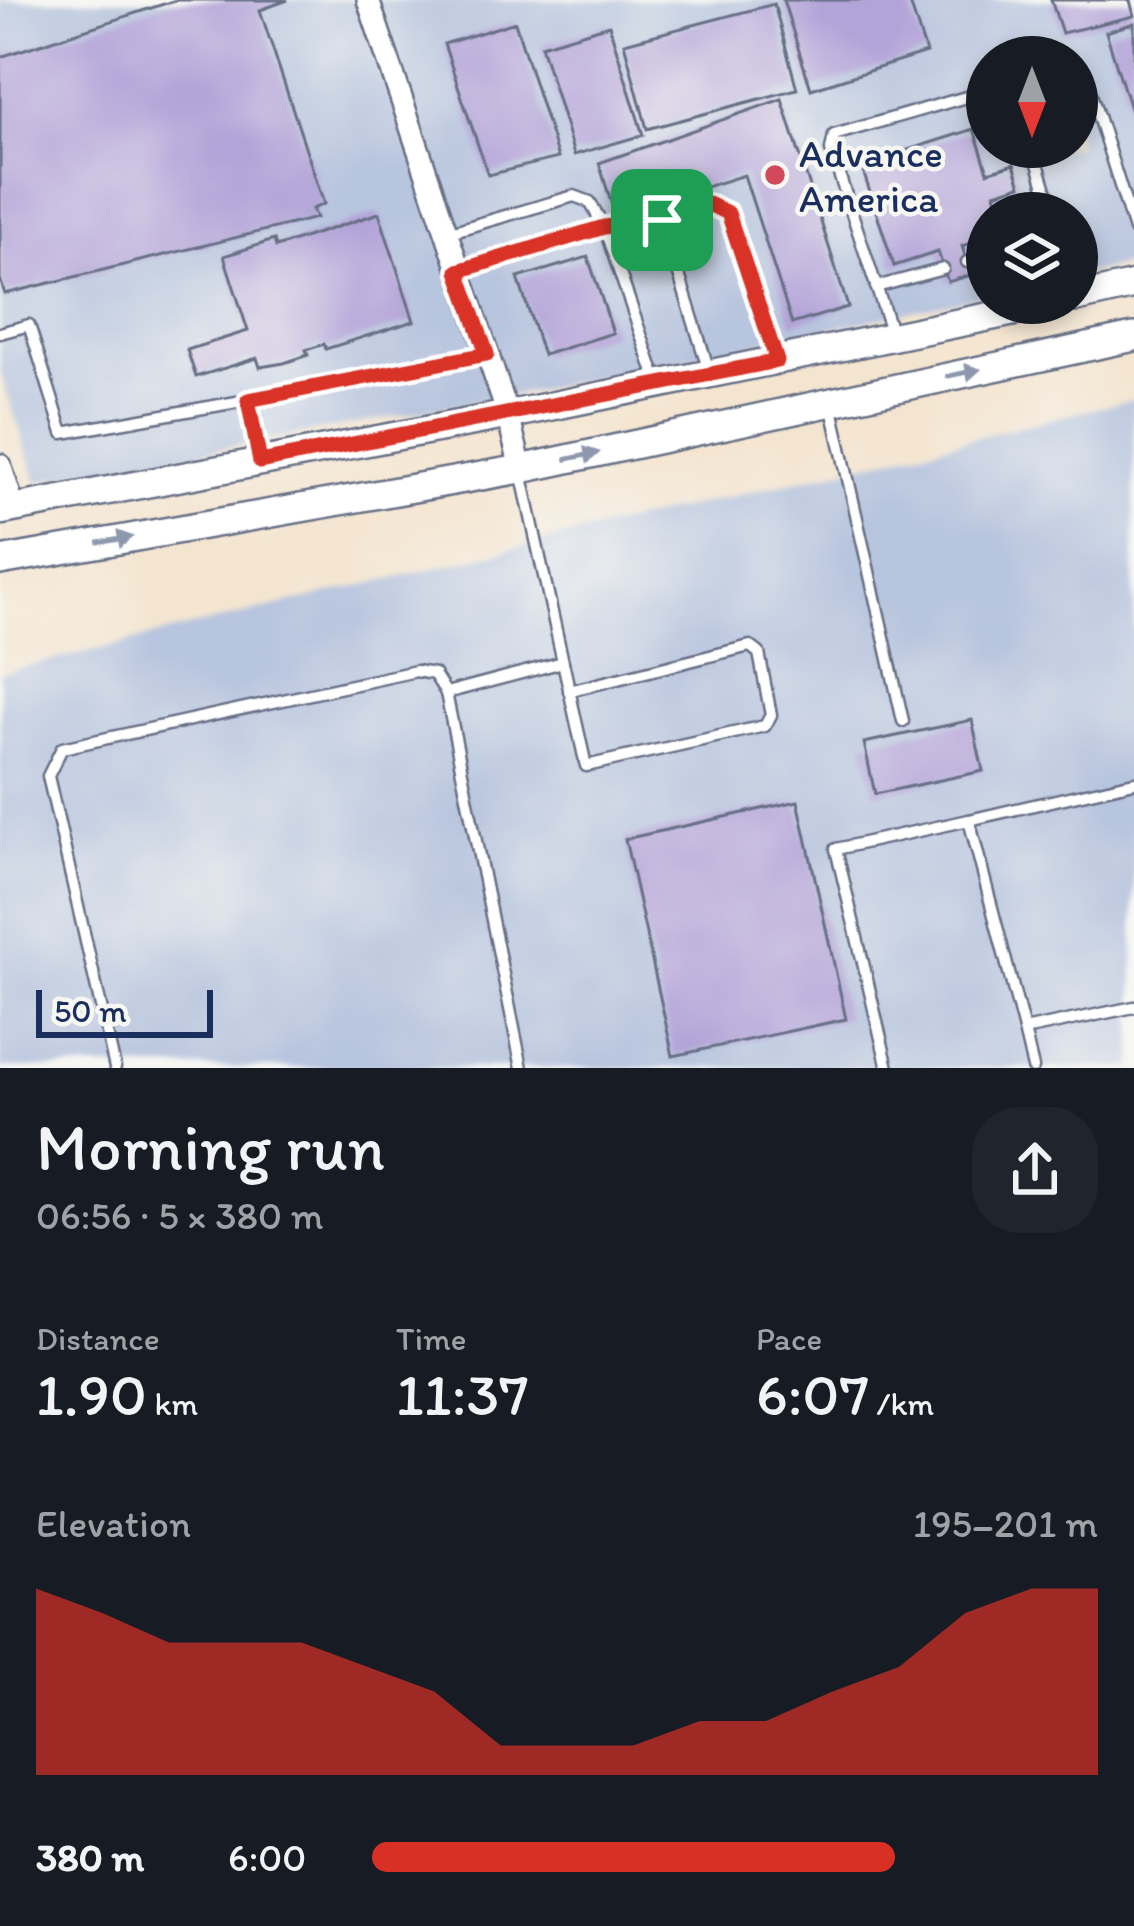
<!DOCTYPE html>
<html lang="en">
<head>
<meta charset="utf-8">
<style>
	:root { --surface:#171b24; --page:#20242c; --text:#f1f3f6; --muted:#9ea1a6; --accent:#d93025 }
	body { margin:0; font-family:Itim,sans-serif; background:var(--page); color:var(--text); height:100vh; display:flex; flex-direction:column; font-size:45px; white-space:nowrap }
	* { box-sizing:border-box; margin:0 }
	p { font-size:39px; color:var(--muted) }
	.icon { flex:none; width:66px; height:66px; fill:none; stroke:currentColor; stroke-width:2; stroke-linecap:round; stroke-linejoin:round }
	.map { position:relative; height:1068px; overflow:hidden }
	.drawer { display:flex; flex-direction:column; background:var(--surface); flex:1 }
	.drawer>* { flex:none }
	.needle { width:78px; rotate:180deg }
	.tools { position:absolute; left:966px; top:36px; display:grid; gap:24px }
	.tools a { display:grid; place-items:center; width:132px; height:132px; border-radius:50%; background:var(--surface); box-shadow:0 6px 18px #0003; font-size:60px }
	.scale { position:absolute; left:36px; bottom:30px; width:177px; box-sizing:border-box; padding-left:12px; border:6px solid #1b2f5e; border-top:0; font-size:33px; line-height:42px; white-space:nowrap; color:#1b2f5e; -webkit-text-stroke:9px #f6f6f2; paint-order:stroke }
	.pin { position:absolute; display:grid; place-items:center; width:102px; height:102px; color:#fff; margin:-51px; border-radius:24px; box-shadow:0 6px 18px #0006 }
	.round { display:grid; place-items:center; flex:none; width:126px; height:126px; border-radius:48px; background:var(--page) }
	.head { display:flex; align-items:center; justify-content:space-between; height:204px; padding:0 36px }
	h1 { font-size:66px; font-weight:600; line-height:90px }
	.stats { display:grid; grid-template-columns:repeat(3,1fr); gap:18px; height:204px; padding:12px 36px }
	.stats div { display:grid; align-content:center }
	.stats b { font-size:60px; font-weight:600 }
	.stats small { font-size:33px; font-weight:400 }
	.stats p { font-size:33px }
	.chart { height:336px; padding:24px 36px }
	.chart p { display:flex; justify-content:space-between }
	.chart svg { width:100%; height:216px; margin-top:12px; fill:var(--accent); opacity:.7 }
	ul { padding:0 36px; list-style:none; font-size:39px }
	li { display:grid; grid-template-columns:192px 144px 1fr; align-items:center; height:90px }
	li i { height:30px; border-radius:15px; background:var(--accent) }
	.map>svg:first-child { display:block }
</style>
</head>
<body>
<div class="map">
<svg width="1134" height="1068" viewBox="0 0 1134 1068">
	<rect width="100%" height="100%" fill="#f6f6f2"/>
	<filter id="ink" filterUnits="userSpaceOnUse"><feTurbulence type="fractalNoise" baseFrequency=".00833" numOctaves="2"/><feDisplacementMap in="SourceGraphic" scale="24" xChannelSelector="R" yChannelSelector="G"/><feConvolveMatrix kernelMatrix="1 2 1 2 8 2 1 2 1" color-interpolation-filters="sRGB"/></filter>
	<filter id="wash" filterUnits="userSpaceOnUse"><feTurbulence type="fractalNoise" baseFrequency=".004" numOctaves="4" result="noise"/><feDisplacementMap in="SourceGraphic" scale="48" xChannelSelector="R" yChannelSelector="G"/><feGaussianBlur stdDeviation="2.7" result="paint"/><feColorMatrix in="noise" values="0 0 0 0 0 0 0 0 0 0 0 0 0 0 0 0 0 1.4 0 .05"/><feComposite in="paint" operator="in"/></filter>
	<g filter="url(#wash)">
		<rect width="100%" height="100%" fill="#f4e5d0"/>
		<g fill="#b8c5de" fill-rule="evenodd">
			<path d="M0,0H1134V263L1077,276V213H987V295L515,395L37,482L0,372ZM987,57H1077V147H987Z"/>
			<path d="M1134,399V1068H0V673Z"/>
		</g>
		<g id="blocks">
			<g fill="#b2a3d8">
				<path d="M176,0H288L260,10L324,204L312,209L316,218L5,294L0,279V57Z"/>
				<path d="M783,0H909L926,53L811,89Z"/>
				<path d="M1051,0H1130L1134,16L1062,33Z"/>
				<path d="M774,4L797,89L647,129L624,43Z"/>
				<path d="M515,22L558,158L488,175L444,44Z"/>
				<path d="M1134,23V118H1133L1106,32Z"/>
				<path d="M609,25L643,135L574,155L541,45Z"/>
				<path d="M782,99L848,307L792,324L744,175L615,215L599,163Z"/>
				<path d="M974,129L988,172L1014,164L1021,185L995,193L1002,213H987V238L962,246L971,275L948,282L938,252L894,266L861,165Z"/>
				<path d="M379,213L414,321L326,349L324,344L306,350L308,355L284,363L260,367L257,358L196,377L187,350L248,331L224,256L274,240L276,247Z"/>
				<path d="M588,257L613,333L543,355L518,278Z"/>
				<path d="M972,720L983,771L875,794L864,743Z"/>
				<path d="M798,801L846,1019L673,1056L625,839Z"/>
			</g>
		</g>
	</g>
	<g filter="url(#ink)">
		<use href="#blocks" fill-opacity="0" stroke="#676f86" stroke-width="3"/>
		<g fill="none" stroke-linecap="round" stroke-linejoin="round">
			<g stroke="#676f86" stroke-width="15">
				<g id="service">
					<path d="M1077,68L1085,75L1134,230"/>
					<path d="M1033,147L1053,213"/>
					<path d="M447,233L574,196L590,202L604,227L458,271"/>
					<path d="M967,262L987,257"/>
					<path d="M876,287L943,269"/>
					<path d="M0,333L29,325L63,433L248,400L260,461"/>
					<path d="M892,334L831,150L834,135L987,91"/>
					<path d="M709,371L662,220L708,204L728,213L776,358"/>
					<path d="M658,384L604,227L662,220"/>
					<path d="M248,400L486,354"/>
					<path d="M831,404L903,721"/>
					<path d="M521,472L586,766L765,726L771,715L759,653L750,646L569,691"/>
					<path d="M446,693L563,662"/>
					<path d="M1024,1030L969,820L1134,782"/>
					<path d="M115,1068L48,776L62,748L416,671L434,674L446,693L522,1068"/>
					<path d="M888,1068L836,849L969,820"/>
					<path d="M1033,1068L1024,1030L1134,1007"/>
				</g>
			</g>
			<g stroke="#676f86" stroke-width="26">
				<g id="minor">
					<path d="M368,0L508,415L521,469"/>
					<path d="M0,465L14,508"/>
				</g>
			</g>
			<g stroke="#676f86" stroke-width="32">
				<g id="tertiary">
					<path d="M1077,298L1134,285"/>
					<path d="M0,511L508,415L1056,303"/>
					<path d="M0,561L521,469L1134,337"/>
				</g>
			</g>
			<use href="#service" stroke="#fff" stroke-width="10"/>
			<use href="#minor" stroke="#fff" stroke-width="21"/>
			<use href="#tertiary" stroke="#fff" stroke-width="27"/>
		</g>
		<defs><path id="oneway-solid" d="M-6-.8H1V-3.2L6.5 0L1 3.2V.8H-6Z" transform="scale(3)"/></defs>
		<g fill="#8d97ae">
			<use href="#oneway-solid" transform="translate(963 373) rotate(-12)"/>
			<use href="#oneway-solid" transform="translate(582 456) rotate(-12)"/>
			<use href="#oneway-solid" transform="translate(115 540) rotate(-10)"/>
		</g>
	</g>
	<g fill="none" stroke-linecap="round" stroke-linejoin="round" filter="url(#ink)">
		<g stroke="#fff" stroke-width="24">
			<path id="route" d="M708,204L728,213L777,361L260,462L248,400L487,354L458,271L604,227L662,220Z"/>
		</g>
		<use href="#route" stroke="#d93025" stroke-width="15"/>
	</g>
	<circle fill="#d1495b" stroke="#f6f6f2" stroke-width="4.5" cx="775" cy="175" r="12"/>
	<g text-anchor="middle" dominant-baseline="central" stroke-width="9" stroke-linejoin="round" paint-order="stroke">
		<g font-size="39" fill="#1b2f5e" stroke="#f6f6f2" text-anchor="start">
			<text x="799" y="153">Advance<tspan x="799" dy="45">America</tspan></text>
		</g>
	</g>
</svg>
<div class="tools">
<a><svg class="needle" viewBox="-14 -14 28 28"><path d="M0-13l5 13h-10z" fill="#e53935"/><path d="M0 13l5-13h-10z" fill="#9ea1a6"/></svg></a>
<a><svg class="icon" aria-label="layers" viewBox="0 0 24 24"><path d="M12 4l9 5-9 5-9-5zM3 14l9 5 9-5"/></svg></a>
</div>
<div class="scale">50 m</div>
<div class="pin" style="left:662px;top:220px;background:#1e9e55"><svg class="icon" aria-label="arrive" viewBox="0 0 24 24"><path d="M6 21V4h12l-3 4 3 4H6"/></svg></div>
</div>
<section class="drawer">
<div class="head"><div><h1>Morning run</h1><p>06:56 · 5 × 380 m</p></div><a class="round"><svg class="icon" aria-label="share" viewBox="0 0 24 24"><path d="M12 15V3M7 8l5-5 5 5M5 13v7h14v-7"/></svg></a></div>
<div class="stats">
<div><p>Distance</p><b>1.90<small> km</small></b></div>
<div><p>Time</p><b>11:37</b></div>
<div><p>Pace</p><b>6:07<small> /km</small></b></div>
</div>
<div class="chart"><p><span>Elevation</span>195–201 m</p>
<svg viewBox="0 0 160 44" preserveAspectRatio="none"><path d="M0 44V6L10 11L20 17L30 17L40 17L50 22L60 27L70 38L80 38L90 38L100 33L110 33L120 27L130 22L140 11L150 6L160 6V44z"/></svg>
</div>
<ul>
<li><b>380 m</b>6:00<i style="width:72%"></i></li>
</ul>
</section>
</body>
</html>
